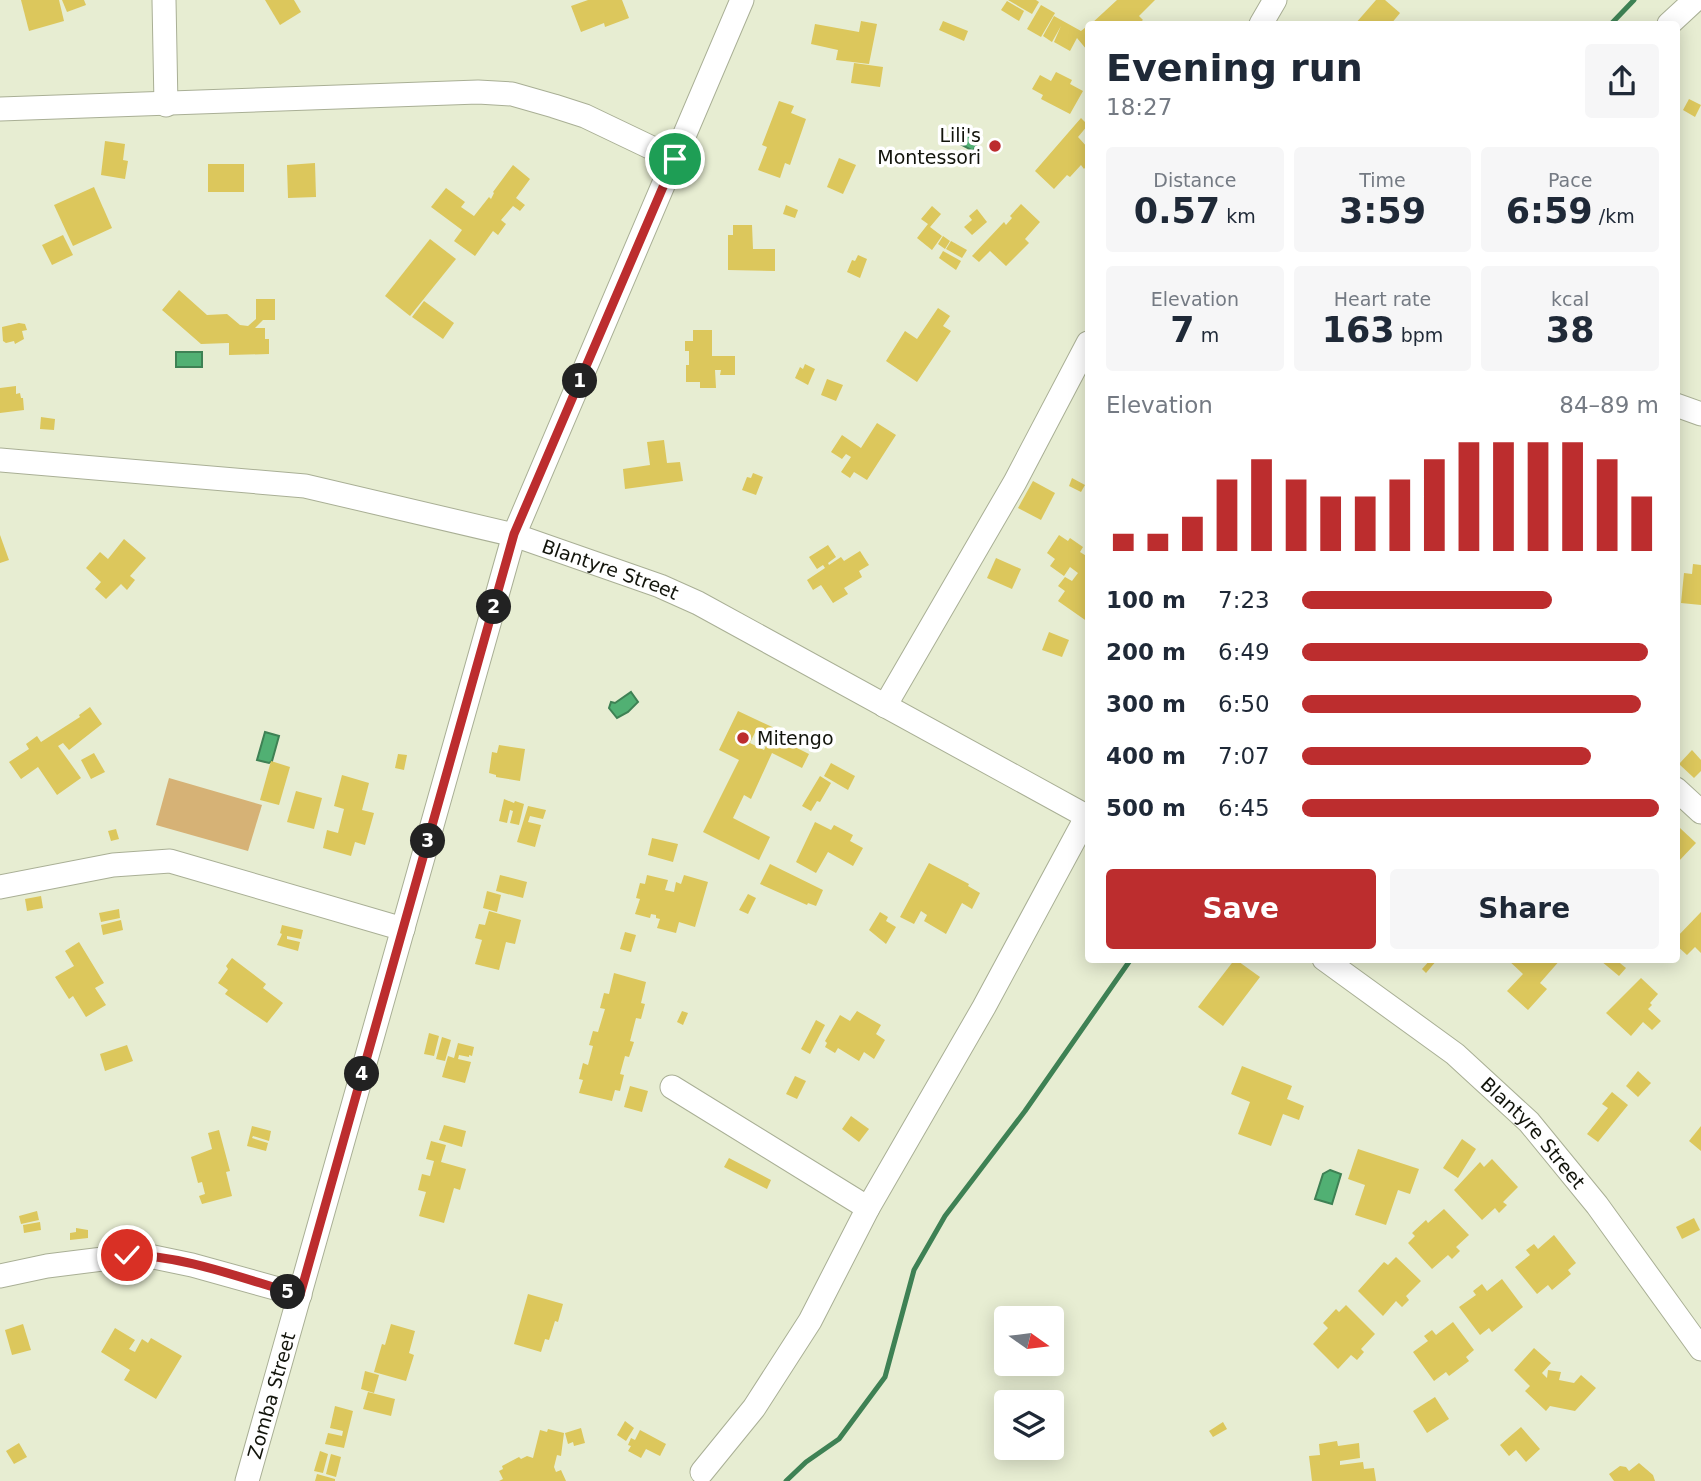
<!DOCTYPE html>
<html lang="en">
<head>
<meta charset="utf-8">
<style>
	:root { --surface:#fff; --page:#f6f6f7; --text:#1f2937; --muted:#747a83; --accent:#bc2d2e }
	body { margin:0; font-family:"DejaVu Sans",sans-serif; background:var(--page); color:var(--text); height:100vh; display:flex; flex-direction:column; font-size:26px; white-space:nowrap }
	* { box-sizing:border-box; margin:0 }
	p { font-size:23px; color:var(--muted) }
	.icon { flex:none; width:38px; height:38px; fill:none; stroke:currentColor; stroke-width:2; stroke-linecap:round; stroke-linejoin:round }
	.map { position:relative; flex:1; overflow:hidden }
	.sheet { position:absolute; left:1085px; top:21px; width:595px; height:942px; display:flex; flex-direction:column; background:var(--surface); border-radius:7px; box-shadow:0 4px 18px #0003 }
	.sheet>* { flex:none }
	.needle { width:46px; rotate:104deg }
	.controls { position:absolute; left:994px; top:1306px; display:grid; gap:14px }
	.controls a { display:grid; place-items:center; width:70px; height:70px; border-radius:7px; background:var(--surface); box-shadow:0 4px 18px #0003; font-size:35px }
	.pin { position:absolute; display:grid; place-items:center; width:60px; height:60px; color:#fff; margin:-30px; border:4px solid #fff; border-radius:50%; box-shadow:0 2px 7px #0007 }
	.km { position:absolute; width:35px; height:35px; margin:-18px; border-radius:50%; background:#222; color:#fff; font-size:19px; line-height:35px; text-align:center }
	.round { display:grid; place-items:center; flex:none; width:74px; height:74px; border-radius:7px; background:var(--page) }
	.summary { display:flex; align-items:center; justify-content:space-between; height:119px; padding:0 21px }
	h1 { font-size:38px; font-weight:600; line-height:52px }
	.figures { display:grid; grid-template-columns:repeat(3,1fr); gap:10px; height:119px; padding:7px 21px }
	.figures div { display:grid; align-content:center; border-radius:7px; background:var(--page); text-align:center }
	.figures b { font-size:35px; font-weight:600 }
	.figures small { font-size:19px; font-weight:400 }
	.figures p { font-size:19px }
	.chart { height:196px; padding:14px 21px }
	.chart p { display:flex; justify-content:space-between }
	.chart svg { width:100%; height:126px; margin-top:7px; stroke:var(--accent); stroke-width:6 }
	.action { display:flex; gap:14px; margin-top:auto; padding:14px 21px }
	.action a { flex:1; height:80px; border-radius:7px; background:var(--accent); color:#fff; font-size:28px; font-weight:600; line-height:80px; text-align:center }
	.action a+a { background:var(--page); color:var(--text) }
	ul { padding:0 21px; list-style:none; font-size:23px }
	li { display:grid; grid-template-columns:112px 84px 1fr; align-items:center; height:52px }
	li i { height:18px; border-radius:9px; background:var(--accent) }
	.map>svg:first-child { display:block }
</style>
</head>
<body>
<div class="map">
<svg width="1701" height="1481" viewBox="0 0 1701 1481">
	<rect width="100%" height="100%" fill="#e7edd2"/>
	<path fill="#d6b276" d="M169,778L262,805L248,851L156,825Z"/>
	<g fill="#51b073" stroke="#3e8154" stroke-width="2">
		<path d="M959,128L980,139L973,151L953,140Z"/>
		<rect x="176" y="352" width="26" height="15"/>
		<path d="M631,692L638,702L628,712L617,718L609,708L611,702L615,703Z"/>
		<path d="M265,732L279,736L272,761L269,763L257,760Z"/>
		<path d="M1330,1170L1341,1174L1332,1204L1315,1199L1323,1174Z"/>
	</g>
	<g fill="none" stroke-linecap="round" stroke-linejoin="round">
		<g stroke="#3e8154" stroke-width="5">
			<path d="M1611,24L1634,0"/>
			<path d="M786,1481L806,1462L839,1439L885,1377L914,1270L945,1216L1025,1111L1131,959"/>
		</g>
	</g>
	<g fill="#dcc75c" fill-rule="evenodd">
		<path d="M21,0H59L64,21L29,31Z"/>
		<path d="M62,0H84L86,5L67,12Z"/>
		<path d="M265,0H294L301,12L280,25Z"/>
		<path d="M588,0H622L629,18L605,27L604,23L581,32L571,6Z"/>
		<path d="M1008,0H1036L1039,2L1032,14Z"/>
		<path d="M1117,0H1155L1139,16L1143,20L1138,24H1091Z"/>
		<path d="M1376,0H1385L1400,13L1391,24H1355Z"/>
		<path d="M1007,1L1024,11L1019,21L1001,10Z"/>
		<path d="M1041,5L1055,13L1041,37L1027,29Z"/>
		<path d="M1054,16L1081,31L1086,27L1088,29V48L1087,50L1077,38L1070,51L1054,42L1061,26L1052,42L1043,36Z"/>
		<path d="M861,21L877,24L869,64L836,60L838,50L811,44L815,24L859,32Z"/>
		<path d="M943,21L968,31L964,41L939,30Z"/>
		<path d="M854,63L883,67L880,87L851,83Z"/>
		<path d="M1056,72L1072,80L1070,84L1083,91L1070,114L1041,99L1043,95L1032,89L1040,75L1051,81Z"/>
		<path d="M1689,99L1701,105L1695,117L1683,110Z"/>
		<path d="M779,101L794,106L791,113L806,119L790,165L785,163L780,178L758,170L767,147L762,145Z"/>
		<path d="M1081,118L1088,125L1078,137L1088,148V164L1084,169L1081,165L1070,177L1067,175L1054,189L1035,171Z"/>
		<path d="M105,141L125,144L123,160L128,161L125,179L101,175Z"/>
		<path d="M839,158L856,165L843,194L827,187Z"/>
		<path d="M315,163L316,197L288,198L287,165Z"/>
		<rect x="208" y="164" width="36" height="28"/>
		<path d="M513,165L530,179L516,198L525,205L520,211L513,206L501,220L506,224L498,235L493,231L475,256L454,241L462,230L431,207L446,188L465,202L461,207L474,216L489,197L491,199L494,193L493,192Z"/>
		<path d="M94,187L112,228L73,246L54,205Z"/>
		<path d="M1021,204L1040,222L1025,239L1029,243L1006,266L990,251L979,262L972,256L1004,222L1006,225L1012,218L1010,216Z"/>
		<path d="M786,205L798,210L795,218L783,214Z"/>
		<path d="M932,206L941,214L930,227L942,236L932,250L917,238L928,224L921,219Z"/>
		<path d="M977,209L987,222L972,235L964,227L972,220L969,216Z"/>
		<path d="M733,225H752L753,249H775V271L728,270V235H733Z"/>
		<path d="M63,235L73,255L52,265L42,245Z"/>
		<path d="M943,236L950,241L945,249L938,244Z"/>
		<path d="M430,239L456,259L410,316L385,296Z"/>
		<path d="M951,241L967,250L962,258L946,249Z"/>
		<path d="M943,251L961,261L956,270L939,258Z"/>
		<path d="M858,255L867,259L860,278L847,272L852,260L855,261Z"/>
		<path d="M179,290L207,315L227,314L240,325L248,326L256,319V299H275V320H263L255,328H265V339H269V354L229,355V343L201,344L162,310Z"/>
		<path d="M424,301L454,323L443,339L412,317Z"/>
		<path d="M938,308L950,316L943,326L951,331L917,382L886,361L905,331L917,339Z"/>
		<path d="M19,323L25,324L27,330L22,331L24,339L15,344L14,341L6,343L3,341L2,327Z"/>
		<path d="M693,330H712V356H735V375H720L721,370H715L716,388H700V382H686V365H689V351H685V341H693Z"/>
		<path d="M805,364L815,369L808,385L795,378L800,367L803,369Z"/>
		<path d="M827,379L843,385L836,401L821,395Z"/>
		<path d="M16,386V394L20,393L21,398H23L24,410L0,413V388Z"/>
		<path d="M41,417L55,419L54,430L40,429Z"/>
		<path d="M877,423L896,435L867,480L854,472L850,478L841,472L851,457L846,454L842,459L831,452L842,435L861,448Z"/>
		<path d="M664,440L667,463L680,462L683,481L625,489L623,469L650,465L647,442Z"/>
		<path d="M753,473L763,477L756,495L742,490L747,477L751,478Z"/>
		<path d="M1072,478L1085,485L1081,492L1069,486Z"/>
		<path d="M1033,481L1055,493L1041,520L1018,508Z"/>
		<path d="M0,535L9,560L0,563Z"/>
		<path d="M1059,535L1068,541L1070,538L1083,547L1080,552L1088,557V622L1058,601L1065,591L1058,586L1065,577L1072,581L1078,573L1070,567L1064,576L1050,566L1055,559L1047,553Z"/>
		<path d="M124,539L146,558L130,576L135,580L127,590L121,584L106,599L95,589L101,582L86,568L100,552L108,559Z"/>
		<path d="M828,545L836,557L828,563L829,565L841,557L844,561L860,551L869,565L859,571L862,577L844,588L848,594L833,603L821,585L813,590L807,580L825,568L823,565L817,569L809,557Z"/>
		<path d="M996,558L1021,569L1012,589L987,578Z"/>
		<path d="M1693,564L1701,565V605L1681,603L1684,573L1692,574Z"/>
		<path d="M1049,632L1069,640L1062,657L1042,650Z"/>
		<path d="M90,707L102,724L69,750L63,743L58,746L81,778L57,795L38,767L21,779L9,762L29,749L26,744L37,736L41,742L80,717L79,715Z"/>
		<path d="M738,711L783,732L779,739L809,754L802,768L772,753L751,799L744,795L733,818L770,837L759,860L703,832L739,760L719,750ZM757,728L771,735L764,750L750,743Z"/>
		<path d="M499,745L525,749L520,781L496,777V775L489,773L492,752L497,753Z"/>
		<path d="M1692,750L1701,760V771L1694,778L1679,764Z"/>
		<path d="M94,753L105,772L91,779L81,760Z"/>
		<path d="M398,754L407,755L404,770L395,768Z"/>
		<path d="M271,761L290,767L279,805L260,800Z"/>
		<path d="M831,763L855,776L848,790L824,776Z"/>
		<path d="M342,775L369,783L362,810L374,813L365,845L355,842L351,856L323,848L327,830L338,833L344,809L334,806Z"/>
		<path d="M820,776L831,783L820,802L817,801L811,811L802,806Z"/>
		<path d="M296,791L322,798L314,829L287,822Z"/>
		<path d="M504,799L514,803L515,801L524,804L519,825L510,823L513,811L510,810L507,823L499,821Z"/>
		<path d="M528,806L546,810L543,819L530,816L528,822L541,825L535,847L517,842Z"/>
		<path d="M815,822L831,830L834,825L853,835L850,841L863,848L853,866L828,852L816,873L796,862Z"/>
		<path d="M1680,828L1696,843L1678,862L1676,832Z"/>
		<path d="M116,829L119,839L111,841L108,831Z"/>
		<path d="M652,838L678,844L673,862L648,855Z"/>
		<path d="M929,863L969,884L968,886L980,893L972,909L962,903L946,934L924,921L927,915L921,911L914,924L900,917Z"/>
		<path d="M770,864L823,890L816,906L808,903L807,905L760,884Z"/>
		<path d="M500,875L527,882L523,898L496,891Z"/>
		<path d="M647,875L668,880L665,890L674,892L676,882L681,884L684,875L708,882L695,927L679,922L676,933L657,928L660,919L656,918V915L651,914L650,918L635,914L640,899L636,898L640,883L645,884Z"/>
		<path d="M487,891L501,895L497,912L483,908Z"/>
		<path d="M748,894L756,898L748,914L739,910Z"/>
		<path d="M41,896L43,908L27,911L25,899Z"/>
		<path d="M119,909L120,918L101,922L99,913Z"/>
		<path d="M489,911L521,920L515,944L506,942L499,970L475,964L482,940L475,938L479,924L485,925Z"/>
		<path d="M880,912L888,917L886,921L896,927L886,944L869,930Z"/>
		<path d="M1701,912V953L1695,947L1687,955L1676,945V938Z"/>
		<path d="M121,920L123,930L103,935L101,925Z"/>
		<path d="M282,925L303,930L301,939L287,936V939L300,942L298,951L277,945L282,934L280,933Z"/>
		<path d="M625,932L636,935L631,952L620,949Z"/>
		<path d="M79,942L104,983L95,988L106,1005L86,1017L73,996L69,999L55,977L74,966L65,951Z"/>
		<path d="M232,958L266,984L263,988L283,1003L267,1023L225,994L228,990L218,983L228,969L226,966Z"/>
		<path d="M1235,959L1260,977L1223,1026L1198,1007Z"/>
		<path d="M1431,959L1437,960L1426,973L1422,969Z"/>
		<path d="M1507,959H1561L1540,983L1547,989L1528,1010L1507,991L1523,974Z"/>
		<path d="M1603,959H1615L1626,968L1619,976L1601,961Z"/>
		<path d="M614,973L646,982L641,1003L645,1004L641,1019L636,1018L630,1041L634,1042L629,1057L625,1056L620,1074L624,1075L620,1091L615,1090L612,1101L579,1093L583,1080L579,1079L583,1063L588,1065L593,1046L589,1045L593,1031L598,1032L605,1009L600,1008L604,993L609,994Z"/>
		<path d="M1641,978L1658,994L1650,1003L1652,1005L1648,1009L1661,1021L1652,1030L1643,1022L1631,1036L1606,1013Z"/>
		<path d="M682,1011L688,1013L683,1025L677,1022Z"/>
		<path d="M857,1011L881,1025L876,1034L885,1040L874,1059L864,1052L859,1061L838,1048L835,1053L825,1047L827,1043L825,1041L840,1015L850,1021Z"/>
		<path d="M816,1020L825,1025L810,1054L801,1049Z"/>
		<path d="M429,1033L439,1036L434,1056L424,1054Z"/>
		<path d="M442,1037L451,1040L445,1061L436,1059Z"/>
		<path d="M458,1043L474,1047L472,1056L469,1055V1057L459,1055L458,1059L471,1062L465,1083L442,1077L448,1056L454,1058Z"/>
		<path d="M127,1045L133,1061L105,1071L100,1054Z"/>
		<path d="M1242,1066L1292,1086L1287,1099L1304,1106L1299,1120L1283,1114L1271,1146L1238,1134L1250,1102L1231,1094Z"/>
		<path d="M1638,1071L1651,1083L1638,1097L1626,1086Z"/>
		<path d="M795,1076L806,1081L797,1099L786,1094Z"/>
		<path d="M630,1086L648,1091L642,1112L624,1107Z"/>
		<path d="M1612,1092L1628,1105L1598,1142L1587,1134L1608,1108L1602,1104Z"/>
		<path d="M851,1116L869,1129L859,1142L842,1129Z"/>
		<path d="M444,1125L466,1131L462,1147L439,1140Z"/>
		<path d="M252,1126L271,1131L269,1141L253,1136L252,1138L268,1143L266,1151L247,1146Z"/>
		<path d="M1701,1126V1151L1689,1141Z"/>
		<path d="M219,1130L230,1171L226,1172L232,1196L202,1204L199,1196L205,1194L202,1182L198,1183L191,1157L212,1149L208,1133Z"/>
		<path d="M1462,1139L1476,1149L1458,1178L1443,1168Z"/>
		<path d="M431,1141L446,1145L441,1162L466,1169L460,1190L454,1188L444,1223L419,1216L426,1192L418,1190L422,1174L430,1176L434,1161L426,1159Z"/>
		<path d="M1358,1149L1419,1169L1410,1194L1398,1190L1386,1225L1355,1215L1365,1185L1348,1179Z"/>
		<path d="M729,1158L771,1180L767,1189L724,1167Z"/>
		<path d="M1492,1159L1518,1187L1503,1202L1507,1205L1499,1213L1495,1208L1482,1220L1454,1190L1480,1162L1484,1167Z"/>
		<path d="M1444,1209L1469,1235L1456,1247L1460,1251L1452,1259L1448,1255L1432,1269L1408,1243L1415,1236L1412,1233L1426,1220L1428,1223Z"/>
		<path d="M37,1211L39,1220L21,1224L19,1216Z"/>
		<path d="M1694,1218L1700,1230L1682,1239L1676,1227Z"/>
		<path d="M40,1222L41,1230L24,1233L23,1225Z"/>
		<path d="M76,1228L88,1230V1238L70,1240V1233L76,1232Z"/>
		<path d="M1554,1235L1576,1263L1568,1270L1571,1274L1552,1290L1548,1285L1537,1294L1515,1267L1530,1255L1526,1250L1534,1244L1538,1249Z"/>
		<path d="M1396,1257L1421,1281L1406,1296L1409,1300L1402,1307L1396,1301L1383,1316L1358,1291L1384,1262L1388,1265Z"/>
		<path d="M1502,1279L1523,1307L1492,1332L1489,1328L1480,1335L1459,1307L1476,1295L1473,1291L1482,1284L1487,1291Z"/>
		<path d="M528,1294L563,1304L558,1322L555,1321L549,1340L545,1339L541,1352L514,1344Z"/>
		<path d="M1346,1305L1375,1334L1361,1349L1364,1352L1357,1360L1351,1355L1338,1369L1313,1344L1328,1328L1323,1323L1336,1309L1339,1312Z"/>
		<path d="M1453,1322L1474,1350L1466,1357L1469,1361L1449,1376L1446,1372L1434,1381L1413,1352L1428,1341L1424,1336L1432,1330L1436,1335Z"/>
		<path d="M23,1324L31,1350L12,1355L5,1330Z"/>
		<path d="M391,1324L415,1331L409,1353L414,1355L406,1381L374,1372L382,1344L385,1345Z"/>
		<path d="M115,1328L135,1340L129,1349L135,1352L142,1339L148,1343L151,1338L182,1356L156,1399L124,1380L130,1370L101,1352Z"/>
		<path d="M1534,1348L1551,1363L1542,1373L1547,1378L1548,1370L1561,1372L1559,1380L1574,1383L1581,1375L1596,1388L1575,1411L1550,1406L1546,1411L1525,1391L1530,1386L1514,1370Z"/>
		<path d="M365,1371L379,1375L374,1393L361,1389Z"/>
		<path d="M368,1392L395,1399L391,1416L363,1409Z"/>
		<path d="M1435,1397L1449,1419L1427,1433L1413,1411Z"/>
		<path d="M335,1406L353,1411L344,1448L325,1444L328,1433L342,1436L343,1431L330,1428Z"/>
		<path d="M625,1421L634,1428L626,1441L617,1435Z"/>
		<path d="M1223,1422L1227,1429L1213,1437L1209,1431Z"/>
		<path d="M1521,1427L1540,1449L1526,1462L1516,1450L1509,1456L1500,1445Z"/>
		<path d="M581,1428L585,1443L574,1446L573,1442L568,1444L565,1433Z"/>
		<path d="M548,1429L564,1433L561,1456L557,1455L554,1467L556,1472L561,1470L566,1481H499L503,1479L499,1471L503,1469L502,1466L519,1457L521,1459L527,1456L533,1458L540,1430L547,1432Z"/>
		<path d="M640,1430L666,1444L660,1456L646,1449L641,1458L628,1451L631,1446L628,1445L631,1438L635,1440Z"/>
		<path d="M1337,1441L1338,1446L1359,1443L1360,1458L1340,1461V1465L1363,1462L1364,1469L1374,1468L1376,1481H1312L1309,1456L1320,1455L1319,1444Z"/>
		<path d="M19,1443L27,1457L14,1464L6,1451Z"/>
		<path d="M320,1451L328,1454L323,1473L314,1471Z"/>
		<path d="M331,1454L341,1457L336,1477L326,1474Z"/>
		<path d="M1639,1463L1653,1475L1655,1481H1614L1609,1474L1620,1466L1626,1467L1629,1471Z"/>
		<path d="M317,1474L335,1479V1481H315Z"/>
	</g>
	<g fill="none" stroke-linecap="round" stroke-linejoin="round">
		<g stroke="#a9af95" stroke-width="25">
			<g id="minor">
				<path d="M164,0L166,105"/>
				<path d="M1261,24L1275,0"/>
				<path d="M1669,24L1695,0"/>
				<path d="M0,109L478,92L512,94L554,106L585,116L675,159"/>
				<path d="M1676,405L1701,414"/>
				<path id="s1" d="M0,460L305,486L514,535L660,586L698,603L1088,817"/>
				<path d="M885,706L1015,482L1088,343"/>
				<path d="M1676,789L1701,812"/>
				<path d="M0,887L113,865L170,861L403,929"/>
				<path id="s2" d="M1324,959L1455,1054L1529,1122L1597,1205L1701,1349"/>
				<path d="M672,1087L868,1208"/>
				<path d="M0,1276L47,1266L127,1256L144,1255L192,1265L300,1295"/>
				<path d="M702,1472L754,1408L810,1321L868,1208L984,1007L1087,816"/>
				<path id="s3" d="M247,1481L514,535L742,0"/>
			</g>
		</g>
		<use href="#minor" stroke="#fff" stroke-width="23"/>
	</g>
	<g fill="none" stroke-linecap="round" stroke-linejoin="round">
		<g stroke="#fff" stroke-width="14">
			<path id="route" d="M127,1255C184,1255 246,1280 300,1295L514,534L675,159"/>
		</g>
		<use href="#route" stroke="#bc2d2e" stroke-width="9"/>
	</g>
	<g fill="#bc2d2e" stroke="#fff" stroke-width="2.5">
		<circle cx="995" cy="146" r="7"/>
		<circle cx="743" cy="738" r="7"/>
	</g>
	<g text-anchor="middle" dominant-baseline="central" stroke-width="7" stroke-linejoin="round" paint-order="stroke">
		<g font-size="19" fill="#12140b" stroke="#fff" text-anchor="end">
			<text x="981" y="135">Lili's<tspan x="981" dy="22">Montessori</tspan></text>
			<text x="757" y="738" text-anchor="start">Mitengo</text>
		</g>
		<g font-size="19" fill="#12140b" stroke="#fff">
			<text stroke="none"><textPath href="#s1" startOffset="623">Blantyre Street</textPath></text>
			<text stroke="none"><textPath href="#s2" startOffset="273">Blantyre Street</textPath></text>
			<text stroke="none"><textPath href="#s3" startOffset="89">Zomba Street</textPath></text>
		</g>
	</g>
</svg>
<div class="controls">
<a><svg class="needle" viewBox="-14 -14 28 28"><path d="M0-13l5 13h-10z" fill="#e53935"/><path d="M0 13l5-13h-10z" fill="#747a83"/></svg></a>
<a><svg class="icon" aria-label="layers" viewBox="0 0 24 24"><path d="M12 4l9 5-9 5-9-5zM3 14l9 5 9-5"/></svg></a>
</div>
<div class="pin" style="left:675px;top:159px;background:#1e9e55"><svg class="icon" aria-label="arrive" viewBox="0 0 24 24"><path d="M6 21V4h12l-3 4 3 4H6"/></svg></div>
<div class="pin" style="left:127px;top:1255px;background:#d93025"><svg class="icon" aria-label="check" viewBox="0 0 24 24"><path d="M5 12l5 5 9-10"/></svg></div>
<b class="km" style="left:580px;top:381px">1</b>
<b class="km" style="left:494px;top:607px">2</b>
<b class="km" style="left:428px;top:841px">3</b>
<b class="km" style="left:362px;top:1074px">4</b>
<b class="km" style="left:288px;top:1292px">5</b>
<section class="sheet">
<div class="summary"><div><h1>Evening run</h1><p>18:27</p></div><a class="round"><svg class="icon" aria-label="share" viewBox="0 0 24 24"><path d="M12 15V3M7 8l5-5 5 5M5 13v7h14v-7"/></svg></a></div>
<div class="figures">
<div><p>Distance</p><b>0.57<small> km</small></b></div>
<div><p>Time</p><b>3:59</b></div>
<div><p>Pace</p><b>6:59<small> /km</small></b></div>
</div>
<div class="figures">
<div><p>Elevation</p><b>7<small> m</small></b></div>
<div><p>Heart rate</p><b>163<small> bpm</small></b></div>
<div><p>kcal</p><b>38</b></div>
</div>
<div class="chart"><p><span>Elevation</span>84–89 m</p>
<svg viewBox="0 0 160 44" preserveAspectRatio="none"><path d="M5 44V38M15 44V38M25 44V32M35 44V19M45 44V12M55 44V19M65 44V25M75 44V25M85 44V19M95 44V12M105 44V6M115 44V6M125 44V6M135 44V6M145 44V12M155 44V25"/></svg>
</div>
<ul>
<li><b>100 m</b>7:23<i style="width:70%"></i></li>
<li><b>200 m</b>6:49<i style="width:97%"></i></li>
<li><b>300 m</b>6:50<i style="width:95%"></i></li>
<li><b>400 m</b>7:07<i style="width:81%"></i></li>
<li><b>500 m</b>6:45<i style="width:100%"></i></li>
</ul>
<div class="action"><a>Save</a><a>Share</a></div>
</section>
</div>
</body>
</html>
